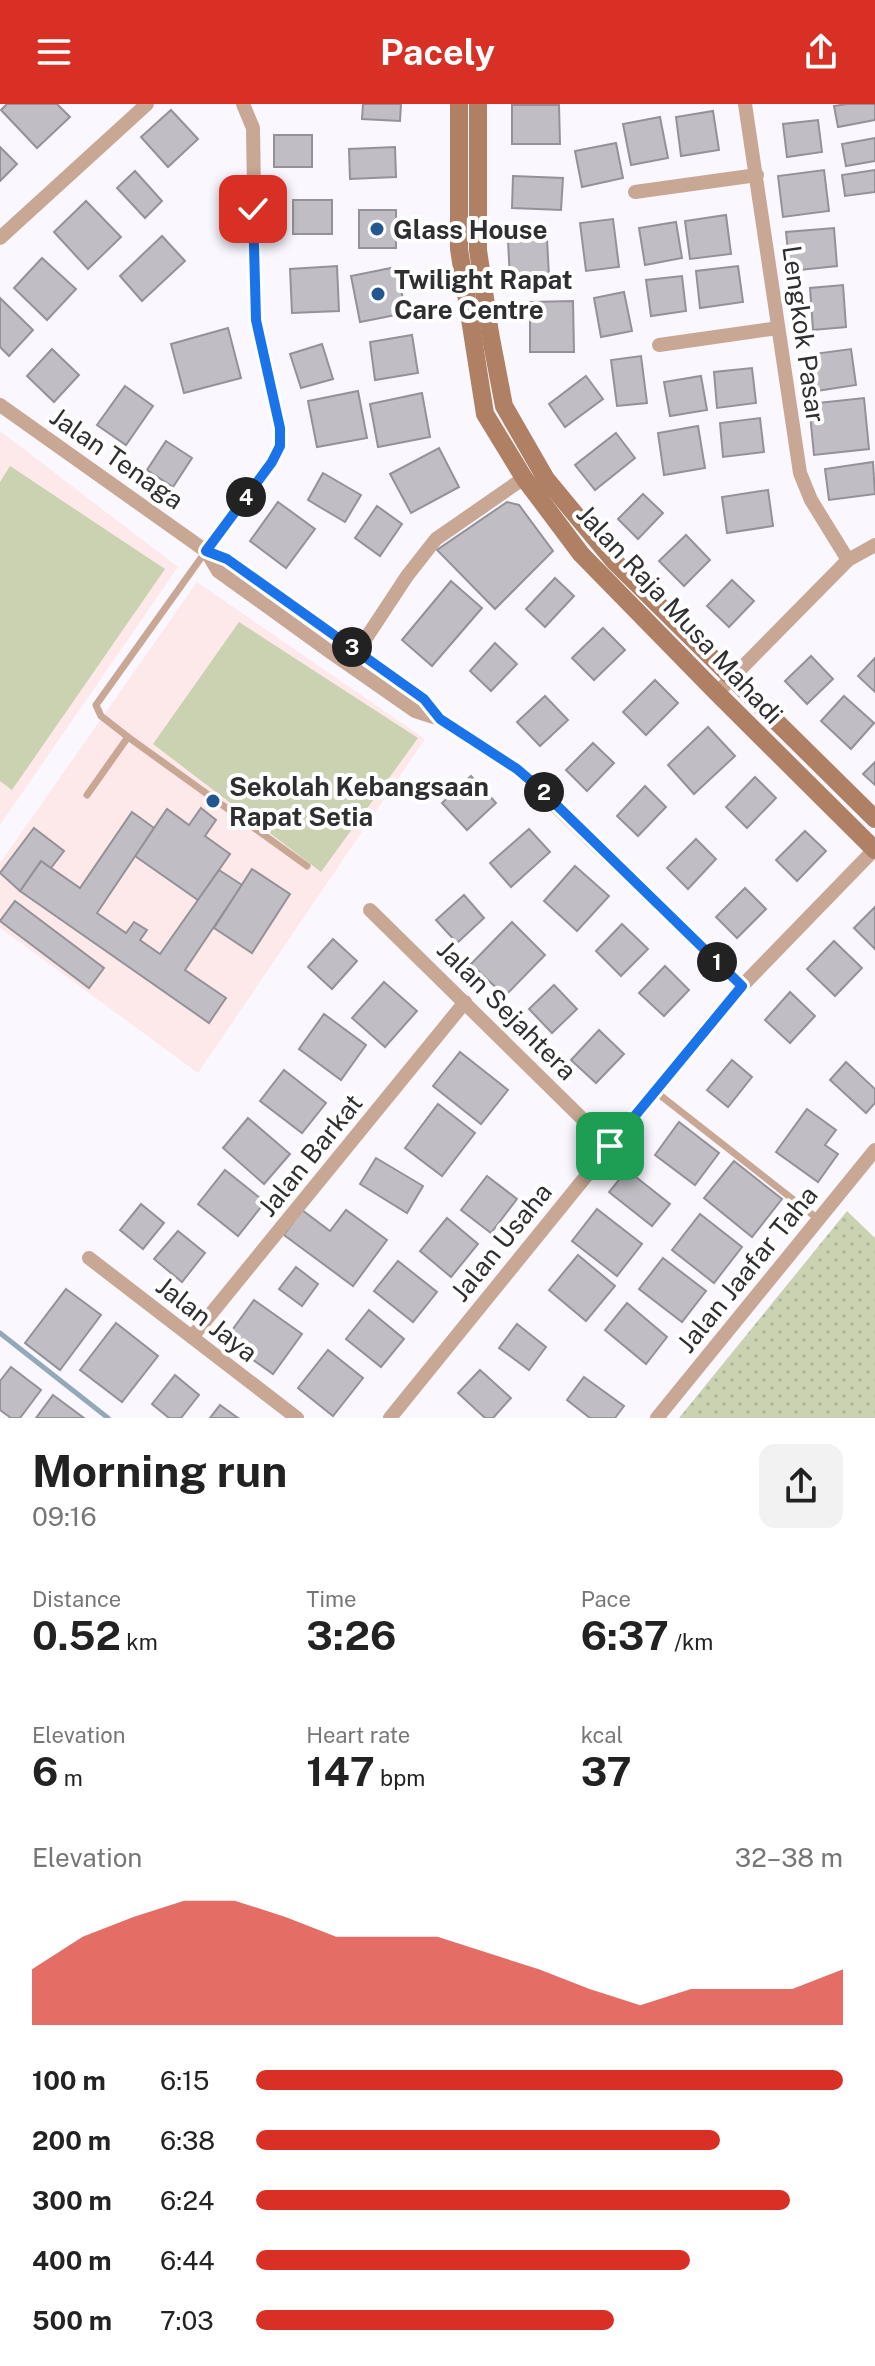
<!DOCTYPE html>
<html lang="en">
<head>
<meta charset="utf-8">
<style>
	:root { --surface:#fff; --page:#f2f2f2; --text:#222; --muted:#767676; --accent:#d93025 }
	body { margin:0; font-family:"Public Sans",sans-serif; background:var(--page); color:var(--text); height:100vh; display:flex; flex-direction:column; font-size:30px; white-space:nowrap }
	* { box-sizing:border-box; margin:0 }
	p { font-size:26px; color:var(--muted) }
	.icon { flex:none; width:44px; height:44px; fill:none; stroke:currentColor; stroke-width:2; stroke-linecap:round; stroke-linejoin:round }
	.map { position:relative; height:1314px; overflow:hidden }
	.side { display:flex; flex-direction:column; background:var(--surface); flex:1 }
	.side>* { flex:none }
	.pin { position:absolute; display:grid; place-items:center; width:68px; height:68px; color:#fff; margin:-34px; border-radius:16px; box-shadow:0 4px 12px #0006 }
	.km { position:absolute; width:40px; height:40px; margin:-20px; border-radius:50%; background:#222; color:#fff; font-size:22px; line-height:40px; text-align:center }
	.round { display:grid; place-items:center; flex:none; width:84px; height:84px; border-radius:16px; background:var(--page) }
	.head { display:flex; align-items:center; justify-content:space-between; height:136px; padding:0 32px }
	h1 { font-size:44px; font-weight:700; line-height:60px }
	.figures { display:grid; grid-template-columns:repeat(3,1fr); gap:12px; height:136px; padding:8px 32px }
	.figures div { display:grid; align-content:center }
	.figures b { font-size:40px; font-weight:700 }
	.figures small { font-size:22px; font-weight:400 }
	.figures p { font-size:22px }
	.chart { height:224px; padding:16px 32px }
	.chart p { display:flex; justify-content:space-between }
	.chart svg { width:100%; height:144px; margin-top:8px; fill:var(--accent); opacity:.7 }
	ul { padding:0 32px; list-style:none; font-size:26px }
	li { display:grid; grid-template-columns:128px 96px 1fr; align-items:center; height:60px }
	li i { height:20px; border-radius:10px; background:var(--accent) }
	header { display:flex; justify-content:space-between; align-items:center; height:104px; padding:0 32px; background:var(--accent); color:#fff; font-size:36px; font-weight:700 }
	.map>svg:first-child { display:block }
</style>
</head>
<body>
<header><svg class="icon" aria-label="menu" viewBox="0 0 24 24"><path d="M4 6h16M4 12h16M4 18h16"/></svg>Pacely<svg class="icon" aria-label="share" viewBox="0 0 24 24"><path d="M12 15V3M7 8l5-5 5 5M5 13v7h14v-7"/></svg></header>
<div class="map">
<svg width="875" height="1314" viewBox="0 0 875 1314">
	<defs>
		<pattern id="park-dots" width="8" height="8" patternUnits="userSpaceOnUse" patternTransform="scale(2)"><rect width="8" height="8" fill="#cad2b2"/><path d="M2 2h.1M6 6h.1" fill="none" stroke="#aeb59a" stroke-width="1.8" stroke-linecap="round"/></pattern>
	</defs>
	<rect width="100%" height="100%" fill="#fbf7ff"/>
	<g fill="#fee9ea">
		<path d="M0,327L178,463L0,721Z"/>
		<path d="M197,478L425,635L198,969L0,824V759Z"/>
	</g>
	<path fill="url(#park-dots)" d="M847,1107L875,1134V1314H679Z"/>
	<g fill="#cad2b2">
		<path d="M10,362L165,465L12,686L0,677V378Z"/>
		<path d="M239,518L418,634L321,768L153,640Z"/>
	</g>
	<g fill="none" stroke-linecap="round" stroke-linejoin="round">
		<path stroke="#93a9b9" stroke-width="5" d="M0,1229L108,1314"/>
	</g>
	<g fill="#c0bdc4" stroke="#959198" stroke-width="2">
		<path d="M7,0H57L70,13L37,44L1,6Z"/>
		<path d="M363,0H401L400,17L362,15Z"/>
		<path d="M847,0H875V16L838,23L834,2Z"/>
		<path d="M512,1H559L560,40H512Z"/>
		<path d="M171,6L198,35L168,63L141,33Z"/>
		<path d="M713,7L719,46L681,52L676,13Z"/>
		<path d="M660,13L668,54L631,61L623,20Z"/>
		<path d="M818,16L822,48L787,53L783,20Z"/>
		<rect x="274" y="31" width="38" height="32"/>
		<path d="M875,34V57L846,62L842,40Z"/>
		<path d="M616,39L623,74L582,83L575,47Z"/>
		<path d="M0,43L17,60L0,77Z"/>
		<path d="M395,43L396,73L350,75L349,45Z"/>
		<path d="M824,66L829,107L783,113L778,72Z"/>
		<path d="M875,66V88L845,92L842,71Z"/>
		<path d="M135,67L162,97L145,114L117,84Z"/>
		<path d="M513,72L563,74L561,106L512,104Z"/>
		<rect x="293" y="96" width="39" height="34"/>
		<path d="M86,97L121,133L88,165L54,128Z"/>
		<rect x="359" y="106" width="37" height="38"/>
		<path d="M726,111L731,150L690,155L685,117Z"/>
		<path d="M613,115L619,163L586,167L580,119Z"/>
		<path d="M676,118L682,154L645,161L639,124Z"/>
		<path d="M834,124L837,162L790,167L786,128Z"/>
		<path d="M162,132L185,157L142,197L120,172Z"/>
		<path d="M547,135L549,172L510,175L508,137Z"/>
		<path d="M42,154L76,185L47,216L14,184Z"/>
		<path d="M337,162L339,207L292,209L290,165Z"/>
		<path d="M738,162L743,198L700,204L696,167Z"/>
		<path d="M396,163L406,209L360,218L351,172Z"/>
		<path d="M682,172L686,207L651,212L646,176Z"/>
		<path d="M843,181L846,223L813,226L810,184Z"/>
		<path d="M624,188L632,227L601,233L594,194Z"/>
		<path d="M0,194L33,226L9,252L0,243Z"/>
		<path d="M573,197L574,248H530V198Z"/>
		<path d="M228,224L241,274L184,289L171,240Z"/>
		<path d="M412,231L418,269L375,276L370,238Z"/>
		<path d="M322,240L333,275L301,284L290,250Z"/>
		<path d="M52,245L79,271L54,298L27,272Z"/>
		<path d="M851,245L856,281L810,288L806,251Z"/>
		<path d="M641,252L647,299L617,302L611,256Z"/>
		<path d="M752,264L756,299L717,304L714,268Z"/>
		<path d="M586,272L603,295L565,323L549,300Z"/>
		<path d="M701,272L707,306L670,312L664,278Z"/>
		<path d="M125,282L153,302L126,341L97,321Z"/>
		<path d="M358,287L367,334L317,343L308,297Z"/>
		<path d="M422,289L430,333L378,343L370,300Z"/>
		<path d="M864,294L869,345L814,351L809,300Z"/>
		<path d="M760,314L764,348L723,353L720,319Z"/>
		<path d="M698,322L705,364L664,371L658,329Z"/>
		<path d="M616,329L635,354L595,386L575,361Z"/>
		<path d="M166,337L192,354L173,383L147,366Z"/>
		<path d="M439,344L459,383L411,409L390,370Z"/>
		<path d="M873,358L875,390L829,396L825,365Z"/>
		<path d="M323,369L361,391L345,418L308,396Z"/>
		<path d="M768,386L773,422L727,429L722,393Z"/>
		<path d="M643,390L663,409L638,435L618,415Z"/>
		<path d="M278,398L315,425L286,464L250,437Z"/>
		<path d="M507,398L519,401L553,447L495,505L437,446Z"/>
		<path d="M377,402L402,420L380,452L355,434Z"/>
		<path d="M686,431L710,456L684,482L659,457Z"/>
		<path d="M555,474L574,492L545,523L526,505Z"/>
		<path d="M732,476L754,497L729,523L707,502Z"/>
		<path d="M451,477L482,504L432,562L402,536Z"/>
		<path d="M603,524L625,546L594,576L572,554Z"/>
		<path d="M495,539L517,560L491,587L470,567Z"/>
		<path d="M811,552L833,575L807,600L785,577Z"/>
		<path d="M875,554V588L858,572Z"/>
		<path d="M655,576L678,599L646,631L623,608Z"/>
		<path d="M545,592L568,616L540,642L517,618Z"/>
		<path d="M844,592L874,619L851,645L821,617Z"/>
		<path d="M708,623L735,652L694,690L668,661Z"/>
		<path d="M593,639L614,659L587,687L566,666Z"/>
		<path d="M875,658V681L863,670Z"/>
		<path d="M471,672L496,699L467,726L442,699Z"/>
		<path d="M755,673L776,694L747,724L726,703Z"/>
		<path d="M645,682L666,703L638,732L617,712Z"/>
		<path d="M201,704L216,716L205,732L230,750L198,796L135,752L167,705L189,721Z"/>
		<path d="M132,708L154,724L97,809L126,829L134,818L147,826L140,836L160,850L219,766L242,781L185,866L226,894L209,919L20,787L41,757L80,784Z"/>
		<path d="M34,724L64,747L51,764L41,757L20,787L0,769Z"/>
		<path d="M529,725L550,748L511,783L490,759Z"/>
		<path d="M805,727L826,747L797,777L776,756Z"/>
		<path d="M696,735L716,755L688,785L667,764Z"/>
		<path d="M575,762L609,792L577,827L544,797Z"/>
		<path d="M252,765L290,790L252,849L214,824Z"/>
		<path d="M745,784L766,805L737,834L716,813Z"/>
		<path d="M464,791L484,814L457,839L436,816Z"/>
		<path d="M15,797L104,864L89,884L0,817Z"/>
		<path d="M875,803V845L854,824Z"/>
		<path d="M512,818L545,851L505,892L471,860Z"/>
		<path d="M622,820L648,845L621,872L596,847Z"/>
		<path d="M333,835L357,857L332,885L308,863Z"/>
		<path d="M834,837L862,864L835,892L807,865Z"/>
		<path d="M665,862L689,886L664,912L639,889Z"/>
		<path d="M384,878L417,907L385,943L352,914Z"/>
		<path d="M554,881L577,905L552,929L529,905Z"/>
		<path d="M790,888L815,912L790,939L765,916Z"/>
		<path d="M324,910L366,941L341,976L299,945Z"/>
		<path d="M599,926L624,950L596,979L571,956Z"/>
		<path d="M460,948L508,986L481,1020L433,982Z"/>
		<path d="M732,956L752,973L728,1003L707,986Z"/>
		<path d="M846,958L875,985V999L866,1009L830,976Z"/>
		<path d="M284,966L326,999L302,1029L260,997Z"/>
		<path d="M438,1000L475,1029L442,1072L405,1044Z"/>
		<path d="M807,1005L836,1026L825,1041L838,1050L818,1078L776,1048Z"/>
		<path d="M248,1014L290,1050L264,1080L223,1044Z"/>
		<path d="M679,1018L719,1049L695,1081L655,1051Z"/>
		<path d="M376,1054L423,1082L407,1109L360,1080Z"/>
		<path d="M734,1057L782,1095L752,1133L704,1094Z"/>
		<path d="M225,1066L265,1098L238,1132L198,1100Z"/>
		<path d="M627,1066L670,1100L652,1122L609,1088Z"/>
		<path d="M487,1072L517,1095L491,1129L461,1106Z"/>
		<path d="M141,1100L164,1119L143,1145L120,1126Z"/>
		<path d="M597,1105L642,1140L617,1172L572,1137Z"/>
		<path d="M302,1106L330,1127L346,1106L387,1136L353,1182L284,1131Z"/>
		<path d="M700,1110L742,1143L714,1179L672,1146Z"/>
		<path d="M447,1114L478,1140L451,1173L420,1147Z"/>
		<path d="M178,1127L205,1149L182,1178L154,1155Z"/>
		<path d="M578,1151L615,1182L586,1217L549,1186Z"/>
		<path d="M663,1154L706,1187L682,1218L639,1185Z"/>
		<path d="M398,1157L437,1188L413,1218L374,1187Z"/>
		<path d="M296,1163L318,1180L302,1202L279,1185Z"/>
		<path d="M66,1185L101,1211L60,1266L25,1239Z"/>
		<path d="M254,1196L302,1230L273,1270L225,1236Z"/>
		<path d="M627,1199L667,1233L646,1260L605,1226Z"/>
		<path d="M369,1206L404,1235L381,1263L346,1235Z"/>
		<path d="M116,1219L158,1252L122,1298L80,1266Z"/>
		<path d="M517,1220L546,1243L529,1266L499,1244Z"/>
		<path d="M328,1246L363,1274L333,1312L298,1284Z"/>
		<path d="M11,1263L41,1286L20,1314H11L0,1306V1277Z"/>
		<path d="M480,1266L511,1294L493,1314H485L458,1289Z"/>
		<path d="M175,1271L199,1291L181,1314H169L152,1300Z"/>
		<path d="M584,1273L624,1302L615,1314H590L567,1296Z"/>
		<path d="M53,1291L84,1314H36Z"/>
		<path d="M220,1301L238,1314H210Z"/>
	</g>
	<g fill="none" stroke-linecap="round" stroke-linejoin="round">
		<g stroke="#c8a794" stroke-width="7">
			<path d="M128,633L307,762"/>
			<path d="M87,691L128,633L101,612L96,601L206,447"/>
			<path d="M656,988L818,1115"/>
		</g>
		<g stroke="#c8a794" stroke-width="14">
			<path d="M745,0L800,369L811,396L848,456"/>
			<path d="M635,88L757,71"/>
			<path d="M0,134L147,0"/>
			<path d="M659,241L778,224"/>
			<path d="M0,301L206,447L227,455L424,595L440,615"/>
			<path d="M206,447L218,467L329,547L415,607L440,615L517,665L742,882"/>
			<path d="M206,447L272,358L280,342V324L256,216L253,24L243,0"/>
			<path d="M353,554L407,472L436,435L524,374"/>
			<path d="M717,589L848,456L875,441"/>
			<path d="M370,806L610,1042"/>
			<path d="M89,1154L297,1314"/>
			<path d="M192,1233L465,898"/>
			<path d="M390,1314L711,918L742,882L875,745"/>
			<path d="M657,1314L875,1046"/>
		</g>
		<g stroke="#af8063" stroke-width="18">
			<path d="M459,0V145L485,310L524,374L581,450L717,589L875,746"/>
			<path d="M478,0V146L490,229L504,302L546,375L614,457L875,715"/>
		</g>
	</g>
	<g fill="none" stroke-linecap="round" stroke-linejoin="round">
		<g stroke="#fff" stroke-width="16">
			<path id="route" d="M253,105L256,216L280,324V342L272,358L206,447L227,455L424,595L440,615L517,665L538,683L742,882L610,1042"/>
		</g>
		<use href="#route" stroke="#1a73e8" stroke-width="10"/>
	</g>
	<g fill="#245790" stroke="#fff" stroke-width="3">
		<circle cx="377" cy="125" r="8"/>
		<circle cx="378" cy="190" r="8"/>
		<circle cx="213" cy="697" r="8"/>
	</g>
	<g text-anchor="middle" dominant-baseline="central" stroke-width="8" stroke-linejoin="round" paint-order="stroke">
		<g font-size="26" font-weight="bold" fill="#2f2e31" stroke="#fff" text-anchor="start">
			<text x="393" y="125">Glass House</text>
			<text x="394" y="175">Twilight Rapat<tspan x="394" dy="30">Care Centre</tspan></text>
			<text x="229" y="682">Sekolah Kebangsaan<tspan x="229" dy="30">Rapat Setia</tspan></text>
		</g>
		<g font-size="26" fill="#2f2e31" stroke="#fff">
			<text transform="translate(804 230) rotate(82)">Lengkok Pasar</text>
			<text transform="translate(117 354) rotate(35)">Jalan Tenaga</text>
			<text transform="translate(680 510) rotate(47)">Jalan Raja Musa Mahadi</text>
			<text transform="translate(507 906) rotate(45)">Jalan Sejahtera</text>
			<text transform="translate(310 1051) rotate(-51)">Jalan Barkat</text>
			<text transform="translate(501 1138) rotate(-51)">Jalan Usaha</text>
			<text transform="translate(747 1165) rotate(-51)">Jalan Jaafar Taha</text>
			<text transform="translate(207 1215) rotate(38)">Jalan Jaya</text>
		</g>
	</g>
</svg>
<div class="pin" style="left:610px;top:1042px;background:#1e9e55"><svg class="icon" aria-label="arrive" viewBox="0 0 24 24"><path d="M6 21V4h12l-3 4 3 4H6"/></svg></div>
<div class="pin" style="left:253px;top:105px;background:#d93025"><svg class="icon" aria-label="check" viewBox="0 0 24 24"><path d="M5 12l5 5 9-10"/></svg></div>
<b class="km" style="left:717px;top:858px">1</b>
<b class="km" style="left:544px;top:688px">2</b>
<b class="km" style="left:352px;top:543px">3</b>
<b class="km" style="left:246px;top:393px">4</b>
</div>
<section class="side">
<div class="head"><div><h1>Morning run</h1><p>09:16</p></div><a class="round"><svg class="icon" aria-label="share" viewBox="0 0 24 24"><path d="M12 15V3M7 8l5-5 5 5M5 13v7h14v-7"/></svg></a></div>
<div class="figures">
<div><p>Distance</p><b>0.52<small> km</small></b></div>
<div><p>Time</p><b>3:26</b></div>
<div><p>Pace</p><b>6:37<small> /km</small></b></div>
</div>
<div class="figures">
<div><p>Elevation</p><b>6<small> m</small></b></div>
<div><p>Heart rate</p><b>147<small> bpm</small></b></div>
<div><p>kcal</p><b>37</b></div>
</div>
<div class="chart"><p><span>Elevation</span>32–38 m</p>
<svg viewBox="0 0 160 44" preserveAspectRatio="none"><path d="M0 44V27L10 17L20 11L30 6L40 6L50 11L60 17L70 17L80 17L90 22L100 27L110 33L120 38L130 33L140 33L150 33L160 27V44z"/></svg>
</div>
<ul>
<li><b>100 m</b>6:15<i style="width:100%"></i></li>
<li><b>200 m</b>6:38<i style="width:79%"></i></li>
<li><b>300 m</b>6:24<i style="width:91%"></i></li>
<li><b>400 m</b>6:44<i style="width:74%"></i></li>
<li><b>500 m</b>7:03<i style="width:61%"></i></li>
</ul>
</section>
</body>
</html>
